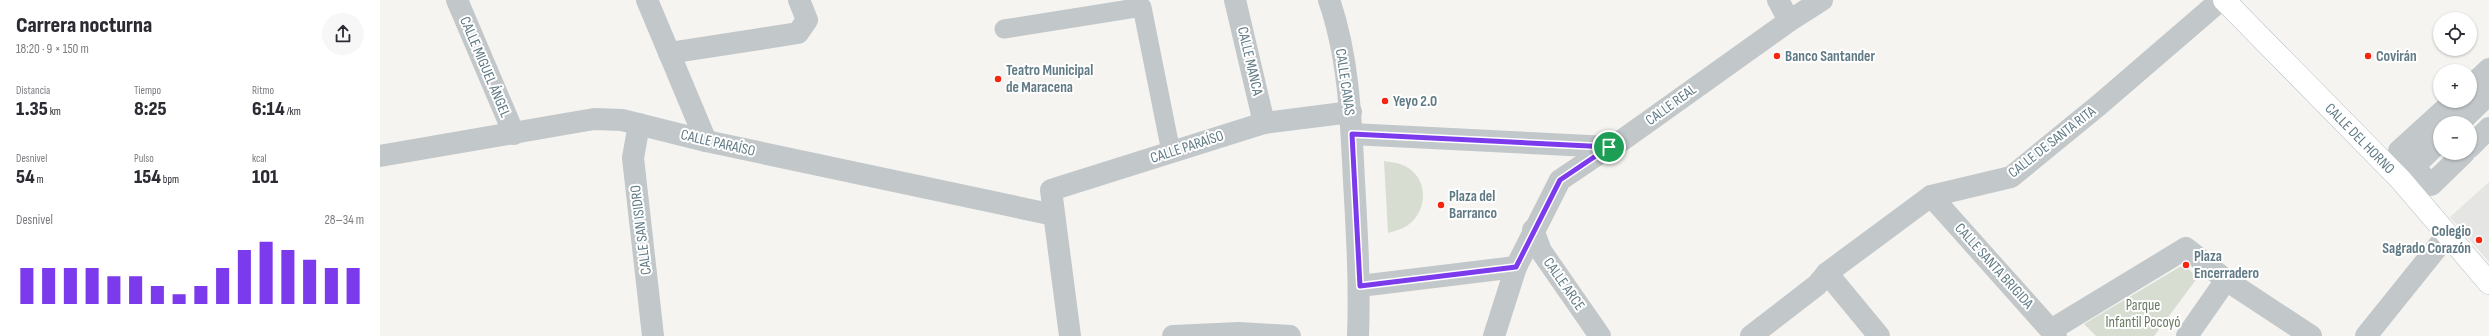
<!DOCTYPE html>
<html lang="es">
<head>
<meta charset="utf-8">
<style>
	:root { --surface:#fff; --page:#f7f7f7; --text:#2b2b33; --muted:#7c7c81; --accent:#7c3aed }
	body { margin:0; font-family:"Sofia Sans Condensed",sans-serif; background:var(--page); color:var(--text); height:100vh; display:flex; flex-direction:column; font-size:15px; white-space:nowrap }
	* { box-sizing:border-box; margin:0 }
	p { font-size:13px; color:var(--muted) }
	.icon { flex:none; width:22px; height:22px; fill:none; stroke:currentColor; stroke-width:2; stroke-linecap:round; stroke-linejoin:round }
	.map { position:relative; flex:1; overflow:hidden }
	.sheet { display:flex; flex-direction:column; background:var(--surface); width:380px }
	.sheet>* { flex:none }
	.controls { position:absolute; left:2053px; top:12px; display:grid; gap:8px }
	.controls a { display:grid; place-items:center; width:44px; height:44px; border-radius:50%; background:var(--surface); box-shadow:0 1px 3px #0004; font-size:20px }
	.pin { position:absolute; display:grid; place-items:center; width:34px; height:34px; color:#fff; margin:-17px; border:2px solid #fff; border-radius:50%; box-shadow:0 1px 4px #0007 }
	.round { display:grid; place-items:center; flex:none; width:42px; height:42px; border-radius:21px; background:var(--page) }
	.head { display:flex; align-items:center; justify-content:space-between; height:68px; padding:0 16px }
	h1 { font-size:22px; font-weight:800; line-height:30px }
	.stats { display:grid; grid-template-columns:repeat(3,1fr); gap:6px; height:68px; padding:4px 16px }
	.stats div { display:grid; align-content:center }
	.stats b { font-size:20px; font-weight:800 }
	.stats small { font-size:11px; font-weight:400 }
	.stats p { font-size:11px }
	.chart { height:112px; padding:8px 16px }
	.chart p { display:flex; justify-content:space-between }
	.chart svg { width:100%; height:72px; margin-top:4px; stroke:var(--accent); stroke-width:6 }
	main { display:flex; flex:1; min-height:0 }
	.map>svg:first-child { display:block }
</style>
</head>
<body>
<main>
<section class="sheet">
<div class="head"><div><h1>Carrera nocturna</h1><p>18:20 · 9 × 150 m</p></div><a class="round"><svg class="icon" aria-label="share" viewBox="0 0 24 24"><path d="M12 15V3M7 8l5-5 5 5M5 13v7h14v-7"/></svg></a></div>
<div class="stats">
<div><p>Distancia</p><b>1.35<small> km</small></b></div>
<div><p>Tiempo</p><b>8:25</b></div>
<div><p>Ritmo</p><b>6:14<small> /km</small></b></div>
</div>
<div class="stats">
<div><p>Desnivel</p><b>54<small> m</small></b></div>
<div><p>Pulso</p><b>154<small> bpm</small></b></div>
<div><p>kcal</p><b>101</b></div>
</div>
<div class="chart"><p><span>Desnivel</span>28–34 m</p>
<svg viewBox="0 0 160 44" preserveAspectRatio="none"><path d="M5 44V22M15 44V22M25 44V22M35 44V22M45 44V27M55 44V27M65 44V33M75 44V38M85 44V33M95 44V22M105 44V11M115 44V6M125 44V11M135 44V17M145 44V22M155 44V22"/></svg>
</div>
</section>
<div class="map">
<svg width="2109" height="336" viewBox="0 0 2109 336">
	<rect width="100%" height="100%" fill="#f5f4f0"/>
	<path fill="#e5e6e4" d="M2109,182V262L2070,217Z"/>
	<g fill="#d7ddd1">
		<path d="M1004,161C1010,162 1019,163 1025,166C1049,178 1048,211 1028,225C1023,229 1014,231 1008,233Z"/>
		<path d="M1803,265L1818,277L1774,336H1716L1704,324Z"/>
	</g>
	<g fill="none" stroke-linecap="round" stroke-linejoin="round">
		<g stroke="#b3bbbe" stroke-width="23">
			<g id="secondary">
				<path id="s1" d="M1844,0L2020,179L2109,283"/>
			</g>
		</g>
		<path stroke="#c2c7ca" stroke-width="19" d="M624,29L762,7L791,152"/>
		<g stroke="#c2c7ca" stroke-width="22">
			<path d="M77,0L134,134"/>
			<path d="M267,0L326,141"/>
			<path d="M855,0L884,123"/>
			<path d="M949,0C969,57 971,121 974,181C977,233 980,284 978,336"/>
			<path d="M1398,0L1409,21"/>
			<path d="M289,53L418,33L427,20L419,0"/>
			<path d="M2090,87L2109,69"/>
			<path d="M2074,101L2019,151L2051,185L2084,153"/>
			<path d="M2079,123L2109,94"/>
			<path d="M259,124L253,158L273,336"/>
			<path d="M972,134L1229,147"/>
			<path d="M2090,147L2109,128"/>
			<path d="M0,156L214,119L242,120L326,141L674,215"/>
			<path d="M2023,177L2060,141"/>
			<path d="M1551,196L1676,336"/>
			<path d="M1153,230L1161,251L1220,336"/>
			<path d="M1447,273L1499,336"/>
			<path d="M980,286L1136,267"/>
			<path d="M1671,330L1806,248L1846,280L1931,336"/>
			<path d="M690,336L671,190L884,123L971,112"/>
			<path d="M793,336L859,333L910,336"/>
			<path d="M1114,336L1136,267L1180,180L1229,147L1234,146L1409,21L1442,0"/>
			<path d="M1371,336L1437,285L1447,273L1551,196L1631,177L1719,105L1841,0"/>
			<path d="M1807,336L1846,280"/>
			<path d="M1986,336L2068,234"/>
		</g>
		<use href="#secondary" stroke="#fff" stroke-width="22"/>
	</g>
	<g fill="none" stroke-linecap="round" stroke-linejoin="round">
		<g stroke="#fff" stroke-width="8">
			<path id="route" d="M972,134L1229,147L1180,180L1136,267L980,286Z"/>
		</g>
		<use href="#route" stroke="#7c3aed" stroke-width="5"/>
	</g>
	<g fill="#f52510" stroke="#fff" stroke-width="1.5">
		<circle cx="1397" cy="56" r="4"/>
		<circle cx="1988" cy="56" r="4"/>
		<circle cx="618" cy="79" r="4"/>
		<circle cx="1005" cy="101" r="4"/>
		<circle cx="1061" cy="205" r="4"/>
		<circle cx="2099" cy="240" r="4"/>
		<circle cx="1806" cy="265" r="4"/>
	</g>
	<g text-anchor="middle" dominant-baseline="central" stroke-width="4" stroke-linejoin="round" paint-order="stroke">
		<g font-size="15" font-weight="bold" fill="#607a85" stroke="#fff" text-anchor="start">
			<text x="1405" y="56">Banco Santander</text>
			<text x="1996" y="56">Covirán</text>
			<text x="626" y="70">Teatro Municipal<tspan x="626" dy="17">de Maracena</tspan></text>
			<text x="1013" y="101">Yeyo 2.0</text>
			<text x="1069" y="196">Plaza del<tspan x="1069" dy="17">Barranco</tspan></text>
			<text x="2091" y="231" text-anchor="end">Colegio<tspan x="2091" dy="17">Sagrado Corazón</tspan></text>
			<text x="1814" y="256">Plaza<tspan x="1814" dy="17">Encerradero</tspan></text>
		</g>
		<g font-size="15" fill="#607a85" stroke="#fff">
			<text transform="translate(870 61) rotate(77)">CALLE MANCA</text>
			<text transform="translate(105 67) rotate(67)">CALLE MIGUEL ÁNGEL</text>
			<text transform="translate(965 82) rotate(82)">CALLE CANAS</text>
			<text transform="translate(1291 105) rotate(-36)">CALLE REAL</text>
			<text stroke="none"><textPath href="#s1" startOffset="194">CALLE DEL HORNO</textPath></text>
			<text transform="translate(1672 142) rotate(-38)">CALLE DE SANTA RITA</text>
			<text transform="translate(338 143) rotate(13)">CALLE PARAÍSO</text>
			<text transform="translate(807 147) rotate(-18)">CALLE PARAÍSO</text>
			<text transform="translate(261 230) rotate(-97)">CALLE SAN ISIDRO</text>
			<text transform="translate(1614 266) rotate(48)">CALLE SANTA BRIGIDA</text>
			<text transform="translate(1184 284) rotate(55)">CALLE ARCE</text>
		</g>
		<g font-size="15" fill="#697b60" stroke="#fff">
			<text x="1763" y="305">Parque<tspan x="1763" dy="17">Infantil Pocoyó</tspan></text>
		</g>
	</g>
</svg>
<div class="controls">
<a><svg class="icon" aria-label="locate" viewBox="0 0 24 24"><circle cx="12" cy="12" r="6"/><path d="M12 2v4M12 18v4M2 12h4M18 12h4"/></svg></a>
<a>+</a>
<a>−</a>
</div>
<div class="pin" style="left:1229px;top:147px;background:#1e9e55"><svg class="icon" aria-label="arrive" viewBox="0 0 24 24"><path d="M6 21V4h12l-3 4 3 4H6"/></svg></div>
</div>
</main>
</body>
</html>
